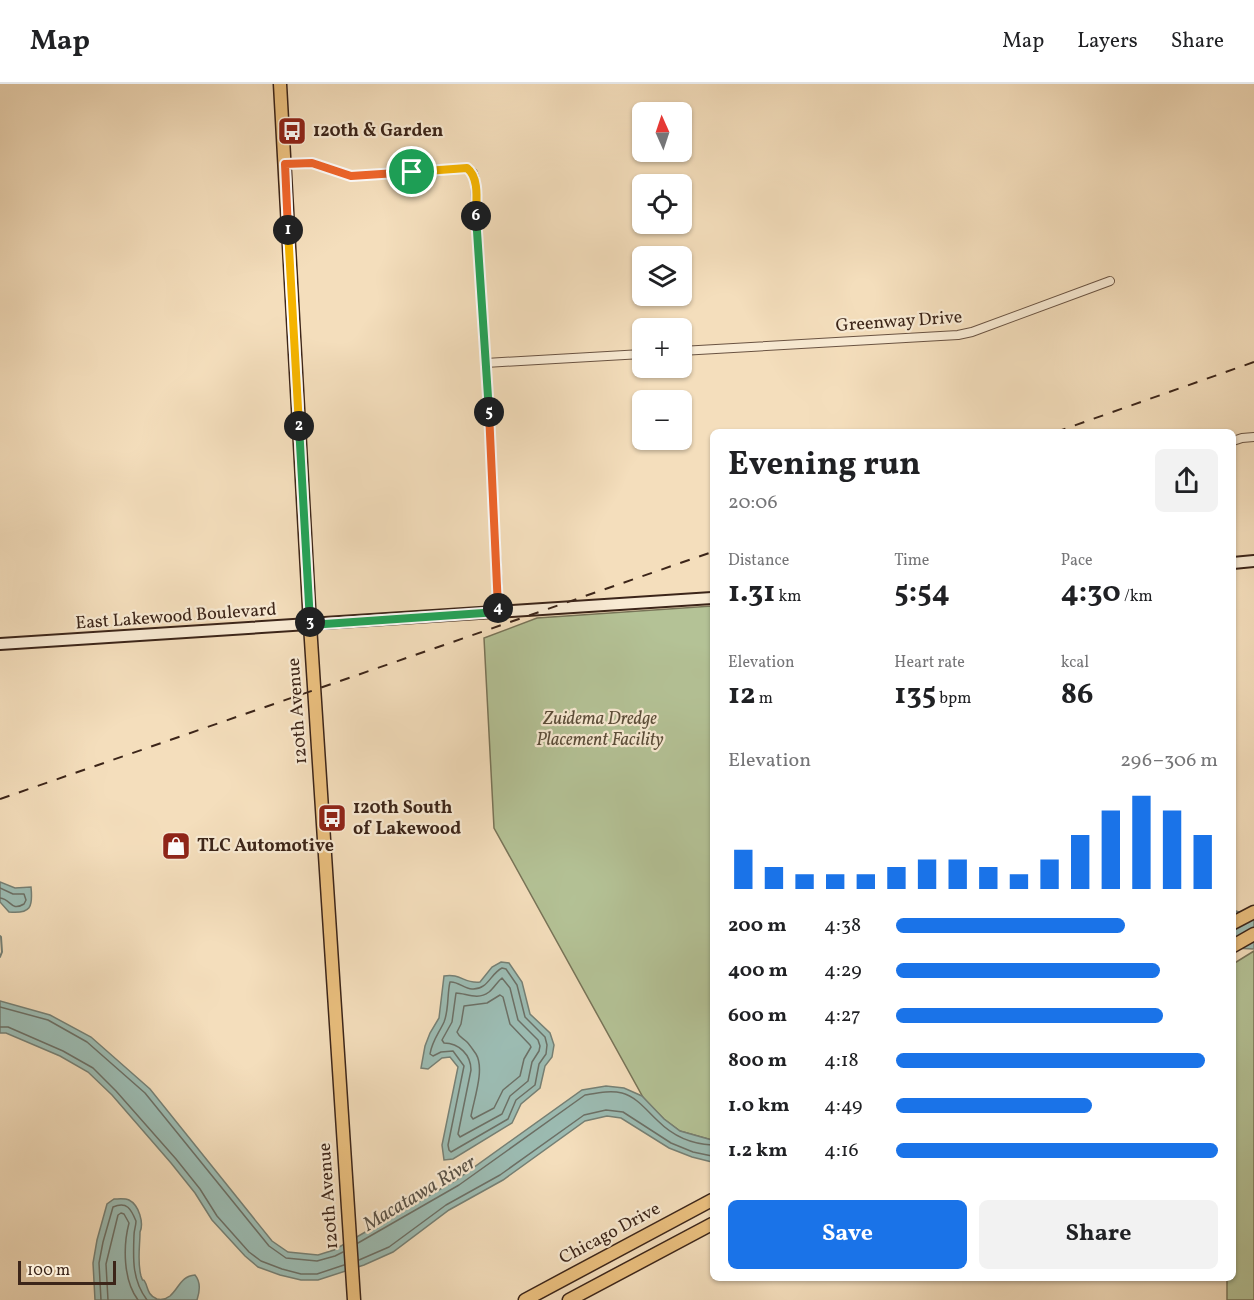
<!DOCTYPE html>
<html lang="en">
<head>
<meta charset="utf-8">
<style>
	:root { --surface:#fff; --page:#f2f2f2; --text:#202124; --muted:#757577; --line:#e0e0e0; --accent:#1a73e8 }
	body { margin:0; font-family:Vollkorn,serif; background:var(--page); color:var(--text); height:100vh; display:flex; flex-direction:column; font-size:22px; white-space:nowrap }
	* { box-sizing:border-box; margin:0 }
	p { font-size:20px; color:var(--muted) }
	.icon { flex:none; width:33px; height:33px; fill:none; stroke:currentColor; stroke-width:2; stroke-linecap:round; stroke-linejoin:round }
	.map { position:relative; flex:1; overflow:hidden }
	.drawer { position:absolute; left:710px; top:345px; width:526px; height:852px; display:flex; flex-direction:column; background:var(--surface); border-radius:9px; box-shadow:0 2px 4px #0004 }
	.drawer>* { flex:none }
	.needle { width:39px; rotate:357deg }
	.controls { position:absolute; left:632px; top:18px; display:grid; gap:12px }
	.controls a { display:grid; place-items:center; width:60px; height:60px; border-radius:9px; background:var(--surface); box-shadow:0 2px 4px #0004; font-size:30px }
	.scale { position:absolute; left:18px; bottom:15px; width:98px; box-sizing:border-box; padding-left:6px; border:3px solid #3c2519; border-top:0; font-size:16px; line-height:21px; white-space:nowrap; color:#3c2519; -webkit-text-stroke:4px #f8ead3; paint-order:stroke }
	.pin { position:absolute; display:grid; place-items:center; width:51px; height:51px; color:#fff; margin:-26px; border:3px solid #fff; border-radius:50%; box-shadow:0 2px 6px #0007 }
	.km { position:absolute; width:30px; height:30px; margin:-15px; border-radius:50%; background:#222; color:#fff; font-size:16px; line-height:30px; text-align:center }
	.round { display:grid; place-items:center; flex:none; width:63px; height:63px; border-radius:9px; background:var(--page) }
	.head { display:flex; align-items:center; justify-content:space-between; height:102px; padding:0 18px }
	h1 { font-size:33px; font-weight:700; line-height:45px }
	.stats { display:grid; grid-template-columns:repeat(3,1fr); gap:9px; height:102px; padding:6px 18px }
	.stats div { display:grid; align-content:center }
	.stats b { font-size:30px; font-weight:700 }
	.stats small { font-size:16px; font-weight:400 }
	.stats p { font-size:16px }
	.chart { height:168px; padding:12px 18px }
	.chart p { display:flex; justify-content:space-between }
	.chart svg { width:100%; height:108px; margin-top:6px; stroke:var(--accent); stroke-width:6 }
	.button { display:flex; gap:12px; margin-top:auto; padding:12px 18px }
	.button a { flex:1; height:69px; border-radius:9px; background:var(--accent); color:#fff; font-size:24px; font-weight:700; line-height:69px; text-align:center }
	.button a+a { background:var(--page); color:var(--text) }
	ul { padding:0 18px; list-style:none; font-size:20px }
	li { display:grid; grid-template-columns:96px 72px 1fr; align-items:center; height:45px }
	li i { height:15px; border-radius:8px; background:var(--accent) }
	header { display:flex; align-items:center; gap:36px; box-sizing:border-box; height:84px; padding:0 30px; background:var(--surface); border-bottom:2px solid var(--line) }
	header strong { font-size:28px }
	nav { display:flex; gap:33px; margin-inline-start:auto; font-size:21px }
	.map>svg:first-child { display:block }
</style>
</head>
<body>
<header>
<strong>Map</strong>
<nav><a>Map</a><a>Layers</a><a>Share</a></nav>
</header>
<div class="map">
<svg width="1254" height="1216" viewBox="0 0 1254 1216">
	<rect width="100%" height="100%" fill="#f4debc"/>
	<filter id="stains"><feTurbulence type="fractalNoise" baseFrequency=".00333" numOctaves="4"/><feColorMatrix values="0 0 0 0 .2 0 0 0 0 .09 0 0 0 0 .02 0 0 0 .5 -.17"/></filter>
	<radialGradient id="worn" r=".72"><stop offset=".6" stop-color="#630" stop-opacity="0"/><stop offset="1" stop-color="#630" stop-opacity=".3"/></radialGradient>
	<g fill="#b4c296" stroke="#787458" stroke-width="1.5">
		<path d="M712,522V1056L680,1047L664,1035L644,1015L494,744L484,554L537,534Z"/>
		<path d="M1254,867V1216H1227V1194H1233V880Z"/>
	</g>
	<g fill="#9cbcb3" stroke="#768075" stroke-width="1.5">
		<path d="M0,798L15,804L31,803C33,823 31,830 9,828L0,818Z"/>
		<path d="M1233,826L1254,833V865L1233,864Z"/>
		<path d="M501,878L509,879L522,898L530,930L550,949L554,961L552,973L545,982L540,1004L521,1020L512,1039L453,1075L444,1076L442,1061L458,983L450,973L442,974L428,985L421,984L425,962L430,949L439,934L444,892C461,889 464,900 480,898L492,883Z"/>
		<path d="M0,917L50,931L91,953L150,1005L272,1157L288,1168L318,1171L334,1166L456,1096L582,1006L606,1002L624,1004L642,1012L664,1035L680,1047L712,1056V1078L692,1073L669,1064L621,1034L607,1032L585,1037L503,1096L449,1126L393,1168L364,1181L318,1196H301L280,1191L258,1183L245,1172L212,1136L195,1109L171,1079L112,1011L88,988L60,972L6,949H0Z"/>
		<path d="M114,1115C118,1115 125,1114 129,1116C139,1121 144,1139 140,1148C140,1162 137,1178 141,1192C144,1201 142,1191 146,1200C148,1206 149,1212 157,1215C161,1216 166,1215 170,1212C179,1204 181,1192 195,1191C201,1198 200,1207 197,1216H95L93,1179L97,1156L107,1120Z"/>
	</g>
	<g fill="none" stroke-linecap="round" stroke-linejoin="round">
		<g stroke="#6c7066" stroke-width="1.5">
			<path d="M0,804L13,810H24L26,816L24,820C11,828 11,815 0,814"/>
			<path d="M502,884L506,885L517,901L525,933L545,953L547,961L546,970L539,980L535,1001L516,1016L508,1035L451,1068L449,1066L448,1061L464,982L453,967L441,968L433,972L430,970C432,957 439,949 444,938C449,926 447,910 450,898C458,897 464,905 472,905C488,906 490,890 502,884Z"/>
			<path d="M502,894L510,904L518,936L538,956L540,962L539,967L532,978L528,997L510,1012L502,1030L460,1053L458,1050L471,986C471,971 459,959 444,959L442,956L452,938L456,909C466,909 477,917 489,908C494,904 497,898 502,894Z"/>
			<path d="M500,911L503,913L510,940L530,961L531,963L524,975L520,992L503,1006L494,1024L473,1035L471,1032C474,1015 485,985 476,970C473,966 470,961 467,958C463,954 459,953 457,948L461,940L464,922L487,919Z"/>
			<path d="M0,923L48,936L87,958L145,1009L269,1162L286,1174L317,1177L335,1172L343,1168"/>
			<path d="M0,943H8L63,967L93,984L116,1007L176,1075L200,1105L217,1132L249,1168L261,1177L282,1185L301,1190H317L344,1181"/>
			<path d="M358,1159L459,1101L585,1011C597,1009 610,1006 622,1009C637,1013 647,1027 658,1037C673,1052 692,1060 712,1061"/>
			<path d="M359,1176L389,1163L446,1121L500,1091L584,1031L606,1026L623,1028L671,1059L693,1068L712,1072"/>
			<path d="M101,1216L99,1179L103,1158L113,1123C127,1117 131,1125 136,1137C136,1142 134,1146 134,1151C133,1175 132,1196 147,1216"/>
			<path d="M108,1216L106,1180L118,1131L121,1129L124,1130L129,1139C123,1162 123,1196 138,1216"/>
		</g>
		<path stroke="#768075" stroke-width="2" d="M0,852L1,853L2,868L0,873"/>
		<g stroke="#6a5342" stroke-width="10">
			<g id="street">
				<path d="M285,79H312L351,92L467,84L473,89L475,95L477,147L486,279L499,528"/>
				<path d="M681,267L958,251L972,248L1110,197"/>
				<path d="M486,279L642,270"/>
				<path d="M1233,357L1242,354L1254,353"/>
			</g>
		</g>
		<g stroke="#3c2519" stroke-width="14">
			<g id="secondary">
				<path d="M1233,479L1254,477"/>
				<path d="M0,560L712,514"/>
			</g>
		</g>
		<g stroke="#3c2519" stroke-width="15">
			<g id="primary">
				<path d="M280,0L310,541L354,1216"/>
				<path d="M1233,839L1254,828"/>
				<path d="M1233,862L1254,850"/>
				<path d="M525,1216L712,1116"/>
				<path d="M569,1216L712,1140"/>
			</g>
		</g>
		<use href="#street" stroke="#f8ead3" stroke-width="8"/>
		<use href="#secondary" stroke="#f8ead3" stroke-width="10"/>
		<use href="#primary" stroke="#eabf7e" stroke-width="12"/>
		<g stroke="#3c2519" stroke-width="2" stroke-dasharray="10 10" stroke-linecap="butt">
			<path d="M1056,348L1254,278"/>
			<path d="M0,715L712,468"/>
		</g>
	</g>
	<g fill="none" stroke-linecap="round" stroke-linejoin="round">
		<g stroke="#fff" stroke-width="12">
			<path id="split-1" d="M288,146L285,80L312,79L351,92L412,88"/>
		</g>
		<g stroke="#fff" stroke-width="12">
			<path id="split-2" d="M288,146L299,342"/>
		</g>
		<g stroke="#fff" stroke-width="12">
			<path id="split-3" d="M299,342L310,538"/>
		</g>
		<g stroke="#fff" stroke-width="12">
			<path id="split-4" d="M310,538V541L498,528V524"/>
		</g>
		<g stroke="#fff" stroke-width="12">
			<path id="split-5" d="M489,328L498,524"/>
		</g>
		<g stroke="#fff" stroke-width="12">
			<path id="split-6" d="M476,132L489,328"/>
		</g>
		<g stroke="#fff" stroke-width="12">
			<path id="split-7" d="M412,88L467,84C480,94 476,118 476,132"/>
		</g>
		<use href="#split-1" stroke="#f0652b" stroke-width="8"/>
		<use href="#split-2" stroke="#f5b400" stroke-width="8"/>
		<use href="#split-3" stroke="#22a559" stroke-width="8"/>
		<use href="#split-4" stroke="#22a559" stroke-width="8"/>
		<use href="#split-5" stroke="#f0652b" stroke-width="8"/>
		<use href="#split-6" stroke="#22a559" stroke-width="8"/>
		<use href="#split-7" stroke="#f5b400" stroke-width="8"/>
	</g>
	<defs>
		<g id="bus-square" transform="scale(1.5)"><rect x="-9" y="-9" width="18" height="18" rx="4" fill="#8f2418" stroke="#f8ead3"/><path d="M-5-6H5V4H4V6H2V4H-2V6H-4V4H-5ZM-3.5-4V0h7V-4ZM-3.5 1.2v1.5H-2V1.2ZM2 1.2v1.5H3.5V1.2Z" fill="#fff"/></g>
		<g id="shop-square" transform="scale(1.5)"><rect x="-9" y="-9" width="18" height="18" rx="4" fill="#8f2418" stroke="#f8ead3"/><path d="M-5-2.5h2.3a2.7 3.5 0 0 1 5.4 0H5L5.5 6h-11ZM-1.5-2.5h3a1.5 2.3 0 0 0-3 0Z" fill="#fff"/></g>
	</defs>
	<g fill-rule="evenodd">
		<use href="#bus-square" x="292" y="47"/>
		<use href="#bus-square" x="332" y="734"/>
		<use href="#shop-square" x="176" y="762"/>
	</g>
	<g text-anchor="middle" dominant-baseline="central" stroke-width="4.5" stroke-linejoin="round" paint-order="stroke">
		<g font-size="18" font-weight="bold" fill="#3c2519" stroke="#f8ead3" text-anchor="start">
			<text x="313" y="47">120th &amp; Garden</text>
			<text x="353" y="724">120th South<tspan x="353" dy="21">of Lakewood</tspan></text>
			<text x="197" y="762">TLC Automotive</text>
		</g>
		<g font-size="18" fill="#3c2519" stroke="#f8ead3">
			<text transform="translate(899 238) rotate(-4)">Greenway Drive</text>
			<text transform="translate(176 533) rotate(-4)">East Lakewood Boulevard</text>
			<text transform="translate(298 627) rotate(-94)">120th Avenue</text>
			<text transform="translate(329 1112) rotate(-94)">120th Avenue</text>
			<text transform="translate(610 1150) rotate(-28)">Chicago Drive</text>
		</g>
		<g font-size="18" font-style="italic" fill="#5a4c38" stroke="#f8ead3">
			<text x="600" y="635">Zuidema Dredge<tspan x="600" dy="21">Placement Facility</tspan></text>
		</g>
		<g font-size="20" font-style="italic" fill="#595247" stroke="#f8ead3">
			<text transform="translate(420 1110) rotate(-31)">Macatawa River</text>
		</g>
	</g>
	<rect width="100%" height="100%" filter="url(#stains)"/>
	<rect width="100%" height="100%" fill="url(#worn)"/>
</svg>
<div class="controls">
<a><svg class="needle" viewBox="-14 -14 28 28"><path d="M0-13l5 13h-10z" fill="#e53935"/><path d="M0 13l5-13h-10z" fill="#757577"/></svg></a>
<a><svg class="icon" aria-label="locate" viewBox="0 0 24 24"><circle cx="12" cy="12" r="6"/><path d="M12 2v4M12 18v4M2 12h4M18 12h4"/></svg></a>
<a><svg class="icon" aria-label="layers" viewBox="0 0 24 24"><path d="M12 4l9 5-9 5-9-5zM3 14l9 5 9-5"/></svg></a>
<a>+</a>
<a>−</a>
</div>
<div class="scale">100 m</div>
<div class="pin" style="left:412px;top:88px;background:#1e9e55"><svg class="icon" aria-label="arrive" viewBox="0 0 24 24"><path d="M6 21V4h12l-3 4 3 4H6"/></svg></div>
<b class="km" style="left:288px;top:146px">1</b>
<b class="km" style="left:299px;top:342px">2</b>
<b class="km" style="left:310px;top:538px">3</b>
<b class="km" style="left:498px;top:524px">4</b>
<b class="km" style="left:489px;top:328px">5</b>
<b class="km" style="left:476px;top:132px">6</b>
<section class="drawer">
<div class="head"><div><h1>Evening run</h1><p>20:06</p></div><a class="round"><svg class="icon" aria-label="share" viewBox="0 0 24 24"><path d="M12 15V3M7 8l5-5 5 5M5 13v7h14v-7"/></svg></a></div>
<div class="stats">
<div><p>Distance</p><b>1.31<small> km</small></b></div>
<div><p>Time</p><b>5:54</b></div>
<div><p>Pace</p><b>4:30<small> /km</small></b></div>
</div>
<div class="stats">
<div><p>Elevation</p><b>12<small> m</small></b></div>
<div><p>Heart rate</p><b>135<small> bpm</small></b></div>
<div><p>kcal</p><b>86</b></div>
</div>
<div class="chart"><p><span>Elevation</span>296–306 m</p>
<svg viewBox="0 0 160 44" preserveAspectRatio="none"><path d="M5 44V28M15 44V35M25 44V38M35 44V38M45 44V38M55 44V35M65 44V32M75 44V32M85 44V35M95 44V38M105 44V32M115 44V22M125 44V12M135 44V6M145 44V12M155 44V22"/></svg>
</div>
<ul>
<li><b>200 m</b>4:38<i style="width:71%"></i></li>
<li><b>400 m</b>4:29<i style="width:82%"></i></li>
<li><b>600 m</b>4:27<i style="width:83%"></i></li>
<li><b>800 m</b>4:18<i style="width:96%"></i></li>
<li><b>1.0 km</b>4:49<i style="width:61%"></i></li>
<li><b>1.2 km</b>4:16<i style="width:100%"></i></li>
</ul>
<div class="button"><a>Save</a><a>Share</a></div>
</section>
</div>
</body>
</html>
